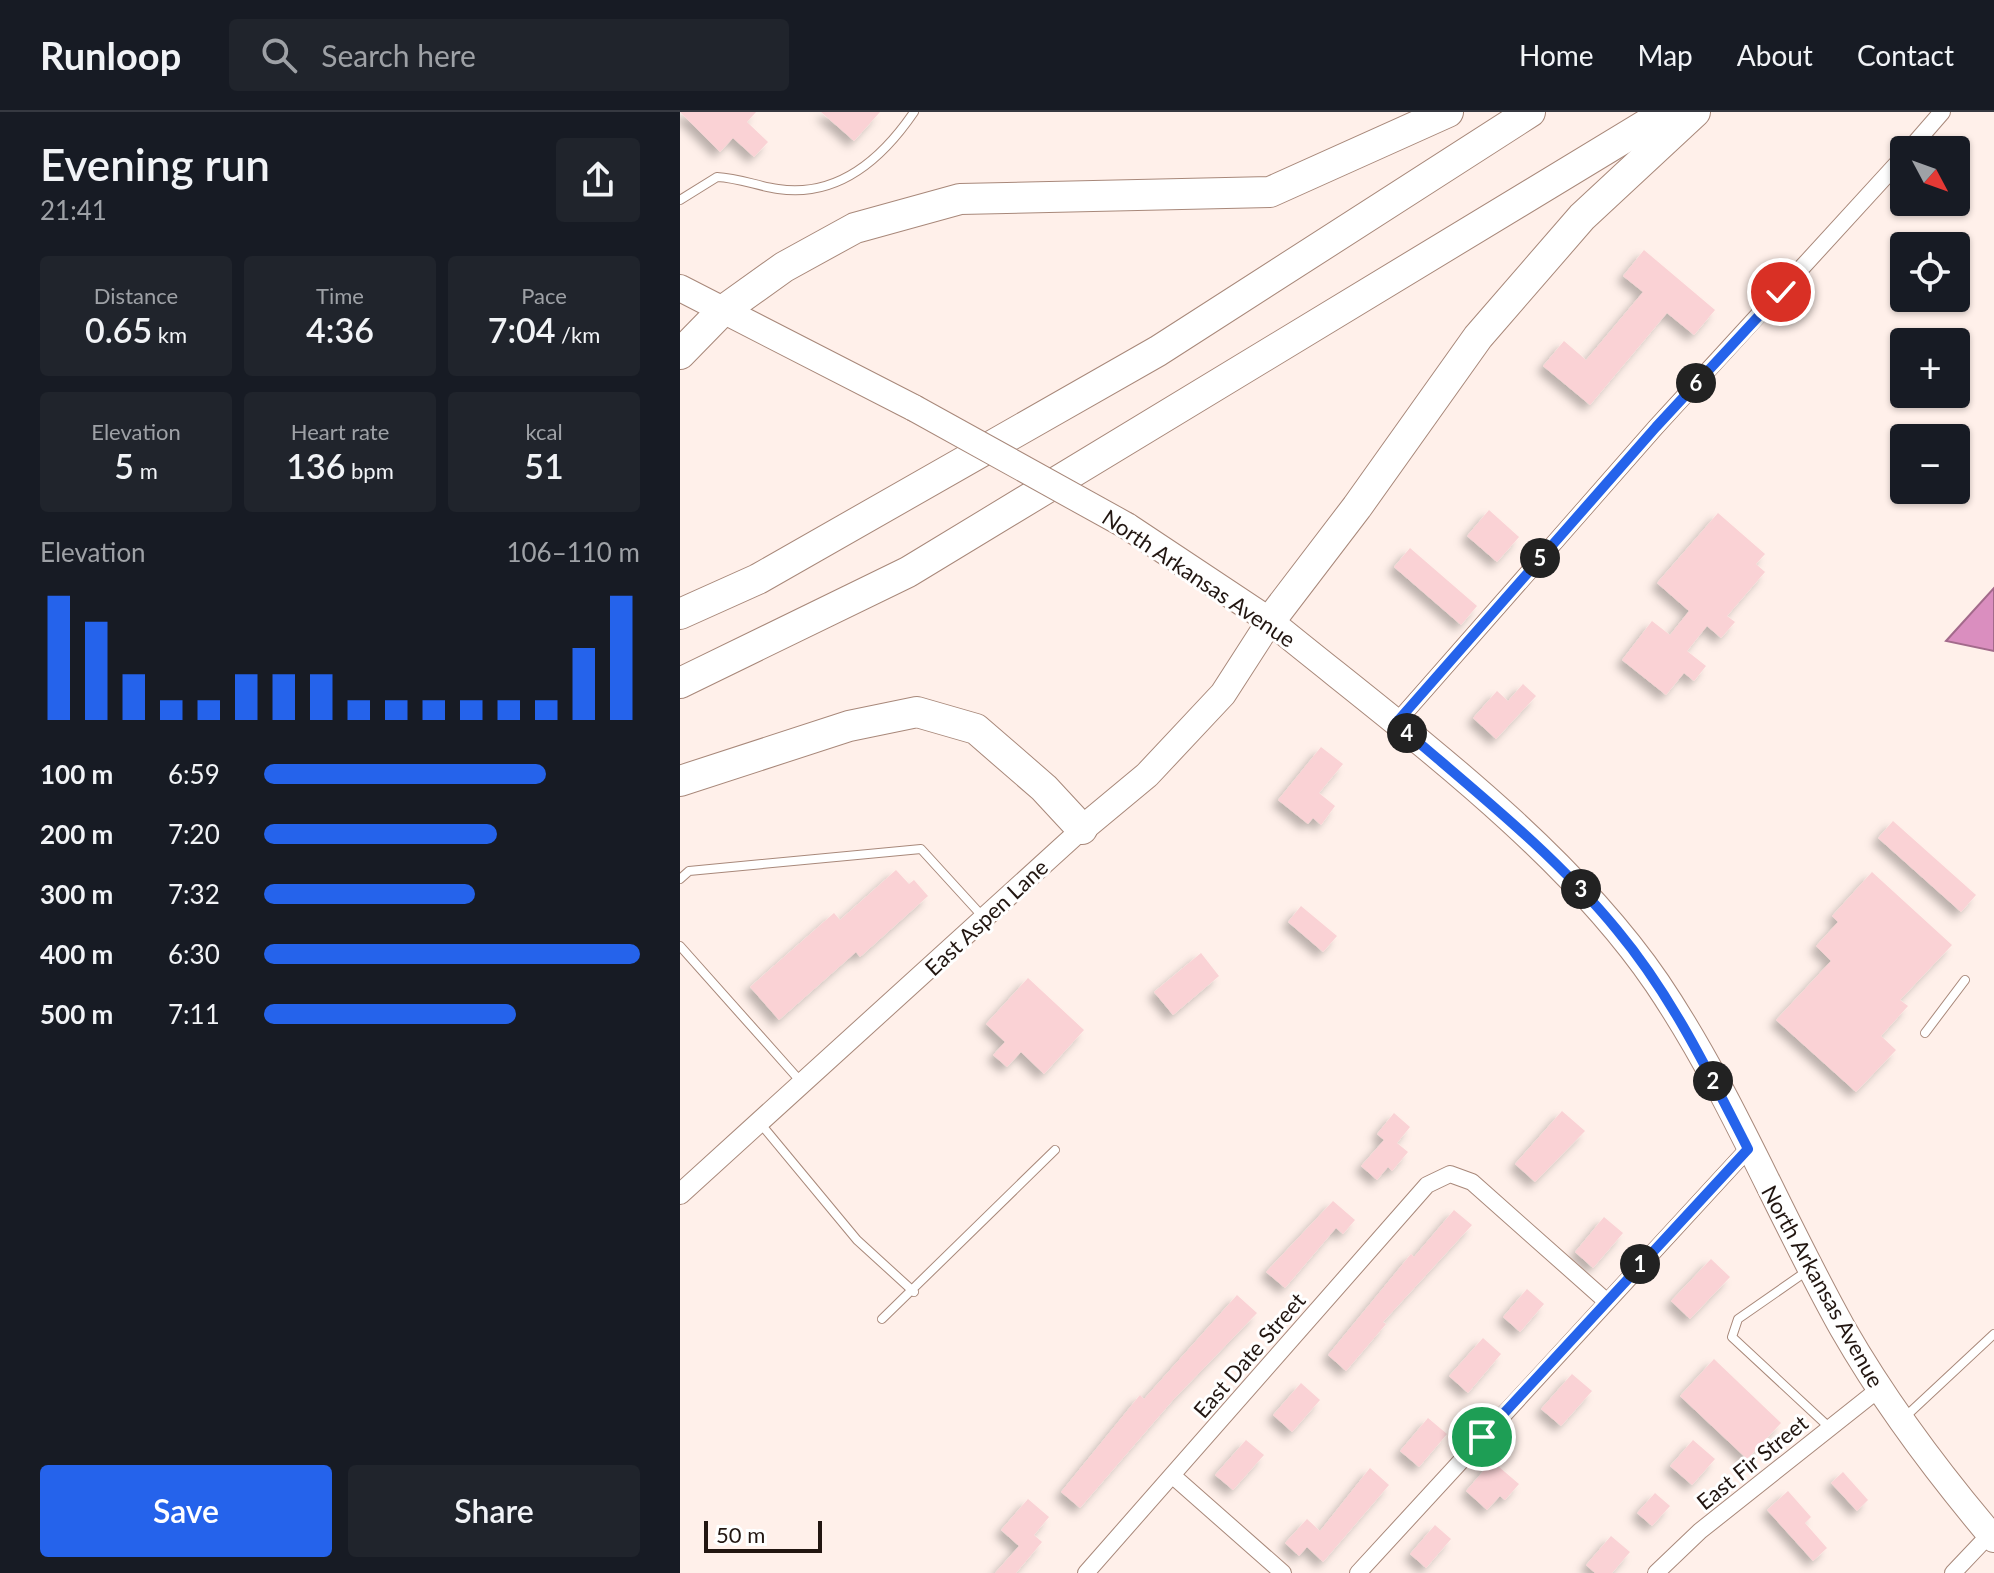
<!DOCTYPE html>
<html lang="en">
<head>
<meta charset="utf-8">
<style>
	:root { --surface:#171b24; --page:#20242c; --text:#f1f3f6; --muted:#9ea1a6; --line:#363941; --accent:#2563eb }
	body { margin:0; font-family:Lato,sans-serif; background:var(--page); color:var(--text); height:100vh; display:flex; flex-direction:column; font-size:30px; white-space:nowrap }
	* { box-sizing:border-box; margin:0 }
	p { font-size:26px; color:var(--muted) }
	.icon { flex:none; width:44px; height:44px; fill:none; stroke:currentColor; stroke-width:2; stroke-linecap:round; stroke-linejoin:round }
	.map { position:relative; flex:1; overflow:hidden }
	.drawer { display:flex; flex-direction:column; background:var(--surface); width:680px }
	.drawer>* { flex:none }
	.needle { width:52px; rotate:131deg }
	.controls { position:absolute; left:1210px; top:24px; display:grid; gap:16px }
	.controls a { display:grid; place-items:center; width:80px; height:80px; border-radius:8px; background:var(--surface); box-shadow:0 2px 6px #0004; font-size:40px }
	.scale { position:absolute; left:24px; bottom:20px; width:118px; box-sizing:border-box; padding-left:8px; border:4px solid #221611; border-top:0; font-size:22px; line-height:28px; white-space:nowrap; color:#221611; -webkit-text-stroke:6px #fff; paint-order:stroke }
	.pin { position:absolute; display:grid; place-items:center; width:68px; height:68px; color:#fff; margin:-34px; border:4px solid #fff; border-radius:50%; box-shadow:0 2px 8px #0007 }
	.km { position:absolute; width:40px; height:40px; margin:-20px; border-radius:50%; background:#222; color:#fff; font-size:22px; line-height:40px; text-align:center }
	.round { display:grid; place-items:center; flex:none; width:84px; height:84px; border-radius:8px; background:var(--page) }
	.overview { display:flex; align-items:center; justify-content:space-between; height:136px; padding:0 40px }
	h1 { font-size:44px; font-weight:600; line-height:60px }
	.metrics { display:grid; grid-template-columns:repeat(3,1fr); gap:12px; height:136px; padding:8px 40px }
	.metrics div { display:grid; align-content:center; border-radius:8px; background:var(--page); text-align:center }
	.metrics b { font-size:34px; font-weight:600 }
	.metrics small { font-size:22px; font-weight:400 }
	.metrics p { font-size:22px }
	.chart { height:224px; padding:16px 40px }
	.chart p { display:flex; justify-content:space-between }
	.chart svg { width:100%; height:144px; margin-top:8px; stroke:var(--accent); stroke-width:6 }
	.primary-button { display:flex; gap:16px; margin-top:auto; padding:16px 40px }
	.primary-button a { flex:1; height:92px; border-radius:8px; background:var(--accent); color:#fff; font-size:32px; font-weight:600; line-height:92px; text-align:center }
	.primary-button a+a { background:var(--page); color:var(--text) }
	ul { padding:0 40px; list-style:none; font-size:26px }
	li { display:grid; grid-template-columns:128px 96px 1fr; align-items:center; height:60px }
	li i { height:20px; border-radius:10px; background:var(--accent) }
	header { display:flex; align-items:center; gap:48px; box-sizing:border-box; height:112px; padding:0 40px; background:var(--surface); border-bottom:2px solid var(--line) }
	header strong { font-size:38px }
	nav { display:flex; gap:44px; margin-inline-start:auto; font-size:28px }
	.search { width:560px; height:72px; background:var(--page); display:flex; align-items:center; gap:20px; box-sizing:border-box; padding:0 28px; border-radius:8px; color:var(--muted); font-size:30px }
	main { display:flex; flex:1; min-height:0 }
	.map>svg:first-child { display:block }
</style>
</head>
<body>
<header>
<strong>Runloop</strong>
<div class="search"><svg class="icon" aria-label="search" viewBox="0 0 24 24"><circle cx="10" cy="10" r="6"/><path d="M15 15l6 6"/></svg>Search here</div>
<nav><a>Home</a><a>Map</a><a>About</a><a>Contact</a></nav>
</header>
<main>
<section class="drawer">
<div class="overview"><div><h1>Evening run</h1><p>21:41</p></div><a class="round"><svg class="icon" aria-label="share" viewBox="0 0 24 24"><path d="M12 15V3M7 8l5-5 5 5M5 13v7h14v-7"/></svg></a></div>
<div class="metrics">
<div><p>Distance</p><b>0.65<small> km</small></b></div>
<div><p>Time</p><b>4:36</b></div>
<div><p>Pace</p><b>7:04<small> /km</small></b></div>
</div>
<div class="metrics">
<div><p>Elevation</p><b>5<small> m</small></b></div>
<div><p>Heart rate</p><b>136<small> bpm</small></b></div>
<div><p>kcal</p><b>51</b></div>
</div>
<div class="chart"><p><span>Elevation</span>106–110 m</p>
<svg viewBox="0 0 160 44" preserveAspectRatio="none"><path d="M5 44V6M15 44V14M25 44V30M35 44V38M45 44V38M55 44V30M65 44V30M75 44V30M85 44V38M95 44V38M105 44V38M115 44V38M125 44V38M135 44V38M145 44V22M155 44V6"/></svg>
</div>
<ul>
<li><b>100 m</b>6:59<i style="width:75%"></i></li>
<li><b>200 m</b>7:20<i style="width:62%"></i></li>
<li><b>300 m</b>7:32<i style="width:56%"></i></li>
<li><b>400 m</b>6:30<i style="width:100%"></i></li>
<li><b>500 m</b>7:11<i style="width:67%"></i></li>
</ul>
<div class="primary-button"><a>Save</a><a>Share</a></div>
</section>
<div class="map">
<svg width="1314" height="1461" viewBox="0 0 1314 1461">
	<defs>
		<filter id="shadow"><feDropShadow dx="-6" dy="6" stdDeviation="4" flood-color="#0004"/></filter>
	</defs>
	<rect width="100%" height="100%" fill="#fff0ea"/>
	<path fill="#da8ebf" stroke="#a36a8b" stroke-width="2" d="M1314,476V539L1266,529Z"/>
	<g fill="#fad2d5" filter="url(#shadow)">
		<path d="M0,0H76L67,10L88,30L74,45L53,26L40,40Z"/>
		<path d="M141,0H200L174,29Z"/>
		<path d="M964,138L1035,198L1014,223L987,201L910,293L863,254L884,229L906,248L963,180L943,164Z"/>
		<path d="M809,398L839,425L817,450L787,424Z"/>
		<path d="M1038,401L1085,442L1076,452L1085,460L1047,504L1055,510L1041,526L1027,514L1007,539L1026,554L1014,569L1004,561L986,583L942,548L972,509L990,523L1009,499L977,471Z"/>
		<path d="M730,436L797,494L781,513L714,455Z"/>
		<path d="M843,572L856,584L816,627L793,606L817,579L828,589Z"/>
		<path d="M641,635L663,652L639,681L655,694L641,713L633,706L628,712L598,688Z"/>
		<path d="M1213,709L1296,783L1281,800L1198,726Z"/>
		<path d="M216,758L229,772L234,768L248,784L180,845L176,840L99,908L70,875L154,801L160,808Z"/>
		<path d="M1192,760L1272,833L1220,888L1228,894L1201,924L1216,938L1176,980L1096,908L1151,849L1136,834L1158,810L1152,804Z"/>
		<path d="M621,794L657,824L643,840L608,810Z"/>
		<path d="M521,841L539,864L493,903L474,880Z"/>
		<path d="M348,866L404,918L364,962L341,940L327,955L313,943L325,930L306,912Z"/>
		<path d="M882,999L905,1019L855,1070L835,1052Z"/>
		<path d="M714,1001L730,1015L717,1031L728,1040L712,1059L708,1055L697,1068L681,1054L704,1028L697,1022Z"/>
		<path d="M653,1089L675,1108L663,1122L656,1116L605,1176L586,1160Z"/>
		<path d="M774,1098L792,1113L703,1210L706,1212L666,1259L648,1243L731,1142L734,1145Z"/>
		<path d="M924,1105L943,1121L913,1156L895,1140Z"/>
		<path d="M1031,1147L1050,1165L1010,1207L991,1189Z"/>
		<path d="M847,1177L864,1192L840,1220L823,1205Z"/>
		<path d="M557,1183L577,1201L493,1288L400,1396L381,1380L460,1283L464,1287Z"/>
		<path d="M803,1226L821,1242L788,1281L769,1264Z"/>
		<path d="M1034,1247L1101,1311L1067,1347L1000,1284Z"/>
		<path d="M892,1262L912,1279L881,1314L861,1297Z"/>
		<path d="M621,1271L640,1288L612,1320L593,1303Z"/>
		<path d="M748,1306L767,1322L739,1355L720,1339Z"/>
		<path d="M566,1328L584,1343L553,1378L535,1363Z"/>
		<path d="M1013,1328L1035,1347L1012,1373L990,1354Z"/>
		<path d="M812,1349L839,1372L825,1388L820,1384L807,1398L786,1379Z"/>
		<path d="M690,1356L709,1373L643,1450L627,1435L619,1444L605,1431L627,1407L640,1419Z"/>
		<path d="M1163,1360L1188,1388L1177,1399L1151,1371Z"/>
		<path d="M1108,1379L1131,1405L1125,1411L1147,1436L1133,1449L1087,1398Z"/>
		<path d="M975,1381L990,1394L972,1414L957,1401Z"/>
		<path d="M348,1387L369,1405L354,1423L362,1430L336,1461H315L339,1434L321,1418Z"/>
		<path d="M755,1413L771,1427L746,1456L730,1442Z"/>
		<path d="M931,1424L950,1440L932,1461H915L906,1453Z"/>
	</g>
	<g fill="none" stroke-linecap="round" stroke-linejoin="round">
		<g stroke="#a8887a" stroke-width="10">
			<g id="service">
				<path d="M0,88L37,65C59,66 77,74 98,77C158,86 202,47 234,0"/>
				<path d="M0,767L9,759L241,737L304,806"/>
				<path d="M0,834L122,971"/>
				<path d="M1245,921L1285,868"/>
				<path d="M80,1011L177,1128L234,1180"/>
				<path d="M1127,1159L1058,1207L1052,1225L1150,1316"/>
				<path d="M202,1207L375,1038"/>
				<path d="M1225,1305L1314,1222"/>
			</g>
		</g>
		<g stroke="#a8887a" stroke-width="18">
			<g id="minor">
				<path d="M1229,38L1262,0"/>
				<path d="M716,611L976,315L1224,44"/>
				<path d="M493,1364L603,1461"/>
				<path d="M406,1461L747,1073L770,1062L792,1070L926,1189"/>
				<path d="M678,1461L1068,1037"/>
				<path d="M976,1461L1020,1419L1199,1277"/>
				<path d="M1273,1461L1310,1422"/>
			</g>
		</g>
		<g stroke="#a8887a" stroke-width="22">
			<path id="tertiary" d="M0,1082L402,717"/>
		</g>
		<g stroke="#a8887a" stroke-width="28">
			<path id="primary" d="M590,509C721,616 882,732 977,871C1050,979 1099,1103 1163,1217C1206,1292 1258,1361 1314,1427"/>
		</g>
		<g stroke="#a8887a" stroke-width="28">
			<g id="trunk">
				<path d="M0,176L234,296"/>
				<path d="M402,717L467,663L543,582L590,509L447,414"/>
			</g>
		</g>
		<g stroke="#a8887a" stroke-width="32">
			<g id="motorway">
				<path d="M0,242L41,200L104,155L175,116L280,87L590,80L768,0"/>
				<path d="M0,502L78,467L478,239L850,0"/>
				<path d="M590,509L677,395L798,225L902,105L1015,0"/>
				<path d="M0,571L228,460L987,0"/>
				<path d="M0,669L169,614L237,600L296,617L364,676L402,717"/>
			</g>
		</g>
		<use href="#service" stroke="#fff" stroke-width="8"/>
		<use href="#minor" stroke="#fff" stroke-width="16"/>
		<use href="#tertiary" stroke="#fff" stroke-width="20"/>
		<use href="#primary" stroke="#fff" stroke-width="26"/>
		<use href="#trunk" stroke="#fff" stroke-width="26"/>
		<use href="#motorway" stroke="#fff" stroke-width="30"/>
		<g stroke="#a8887a" stroke-width="28" stroke-linecap="butt">
			<path id="trunk-bridge" d="M234,296L447,414"/>
		</g>
		<use href="#trunk-bridge" stroke="#fff" stroke-width="26"/>
	</g>
	<g fill="none" stroke-linecap="round" stroke-linejoin="round">
		<g stroke="#fff" stroke-width="16">
			<path id="route" d="M802,1325L1068,1037C1029,961 992,884 937,818C873,740 792,677 716,611L976,315L1101,180"/>
		</g>
		<use href="#route" stroke="#2563eb" stroke-width="10"/>
	</g>
	<g text-anchor="middle" dominant-baseline="central" stroke-width="6" stroke-linejoin="round" paint-order="stroke">
		<g font-size="22" fill="#221611" stroke="#fff">
			<text transform="translate(519 466) rotate(34)">North Arkansas Avenue</text>
			<text transform="translate(306 805) rotate(-43)">East Aspen Lane</text>
			<text transform="translate(1143 1174) rotate(61)">North Arkansas Avenue</text>
			<text transform="translate(569 1243) rotate(-49)">East Date Street</text>
			<text transform="translate(1072 1350) rotate(-39)">East Fir Street</text>
		</g>
	</g>
</svg>
<div class="controls">
<a><svg class="needle" viewBox="-14 -14 28 28"><path d="M0-13l5 13h-10z" fill="#e53935"/><path d="M0 13l5-13h-10z" fill="#9ea1a6"/></svg></a>
<a><svg class="icon" aria-label="locate" viewBox="0 0 24 24"><circle cx="12" cy="12" r="6"/><path d="M12 2v4M12 18v4M2 12h4M18 12h4"/></svg></a>
<a>+</a>
<a>−</a>
</div>
<div class="scale">50 m</div>
<div class="pin" style="left:802px;top:1325px;background:#1e9e55"><svg class="icon" aria-label="arrive" viewBox="0 0 24 24"><path d="M6 21V4h12l-3 4 3 4H6"/></svg></div>
<div class="pin" style="left:1101px;top:180px;background:#d93025"><svg class="icon" aria-label="check" viewBox="0 0 24 24"><path d="M5 12l5 5 9-10"/></svg></div>
<b class="km" style="left:960px;top:1152px">1</b>
<b class="km" style="left:1033px;top:969px">2</b>
<b class="km" style="left:901px;top:777px">3</b>
<b class="km" style="left:727px;top:621px">4</b>
<b class="km" style="left:860px;top:446px">5</b>
<b class="km" style="left:1016px;top:271px">6</b>
</div>
</main>
</body>
</html>
